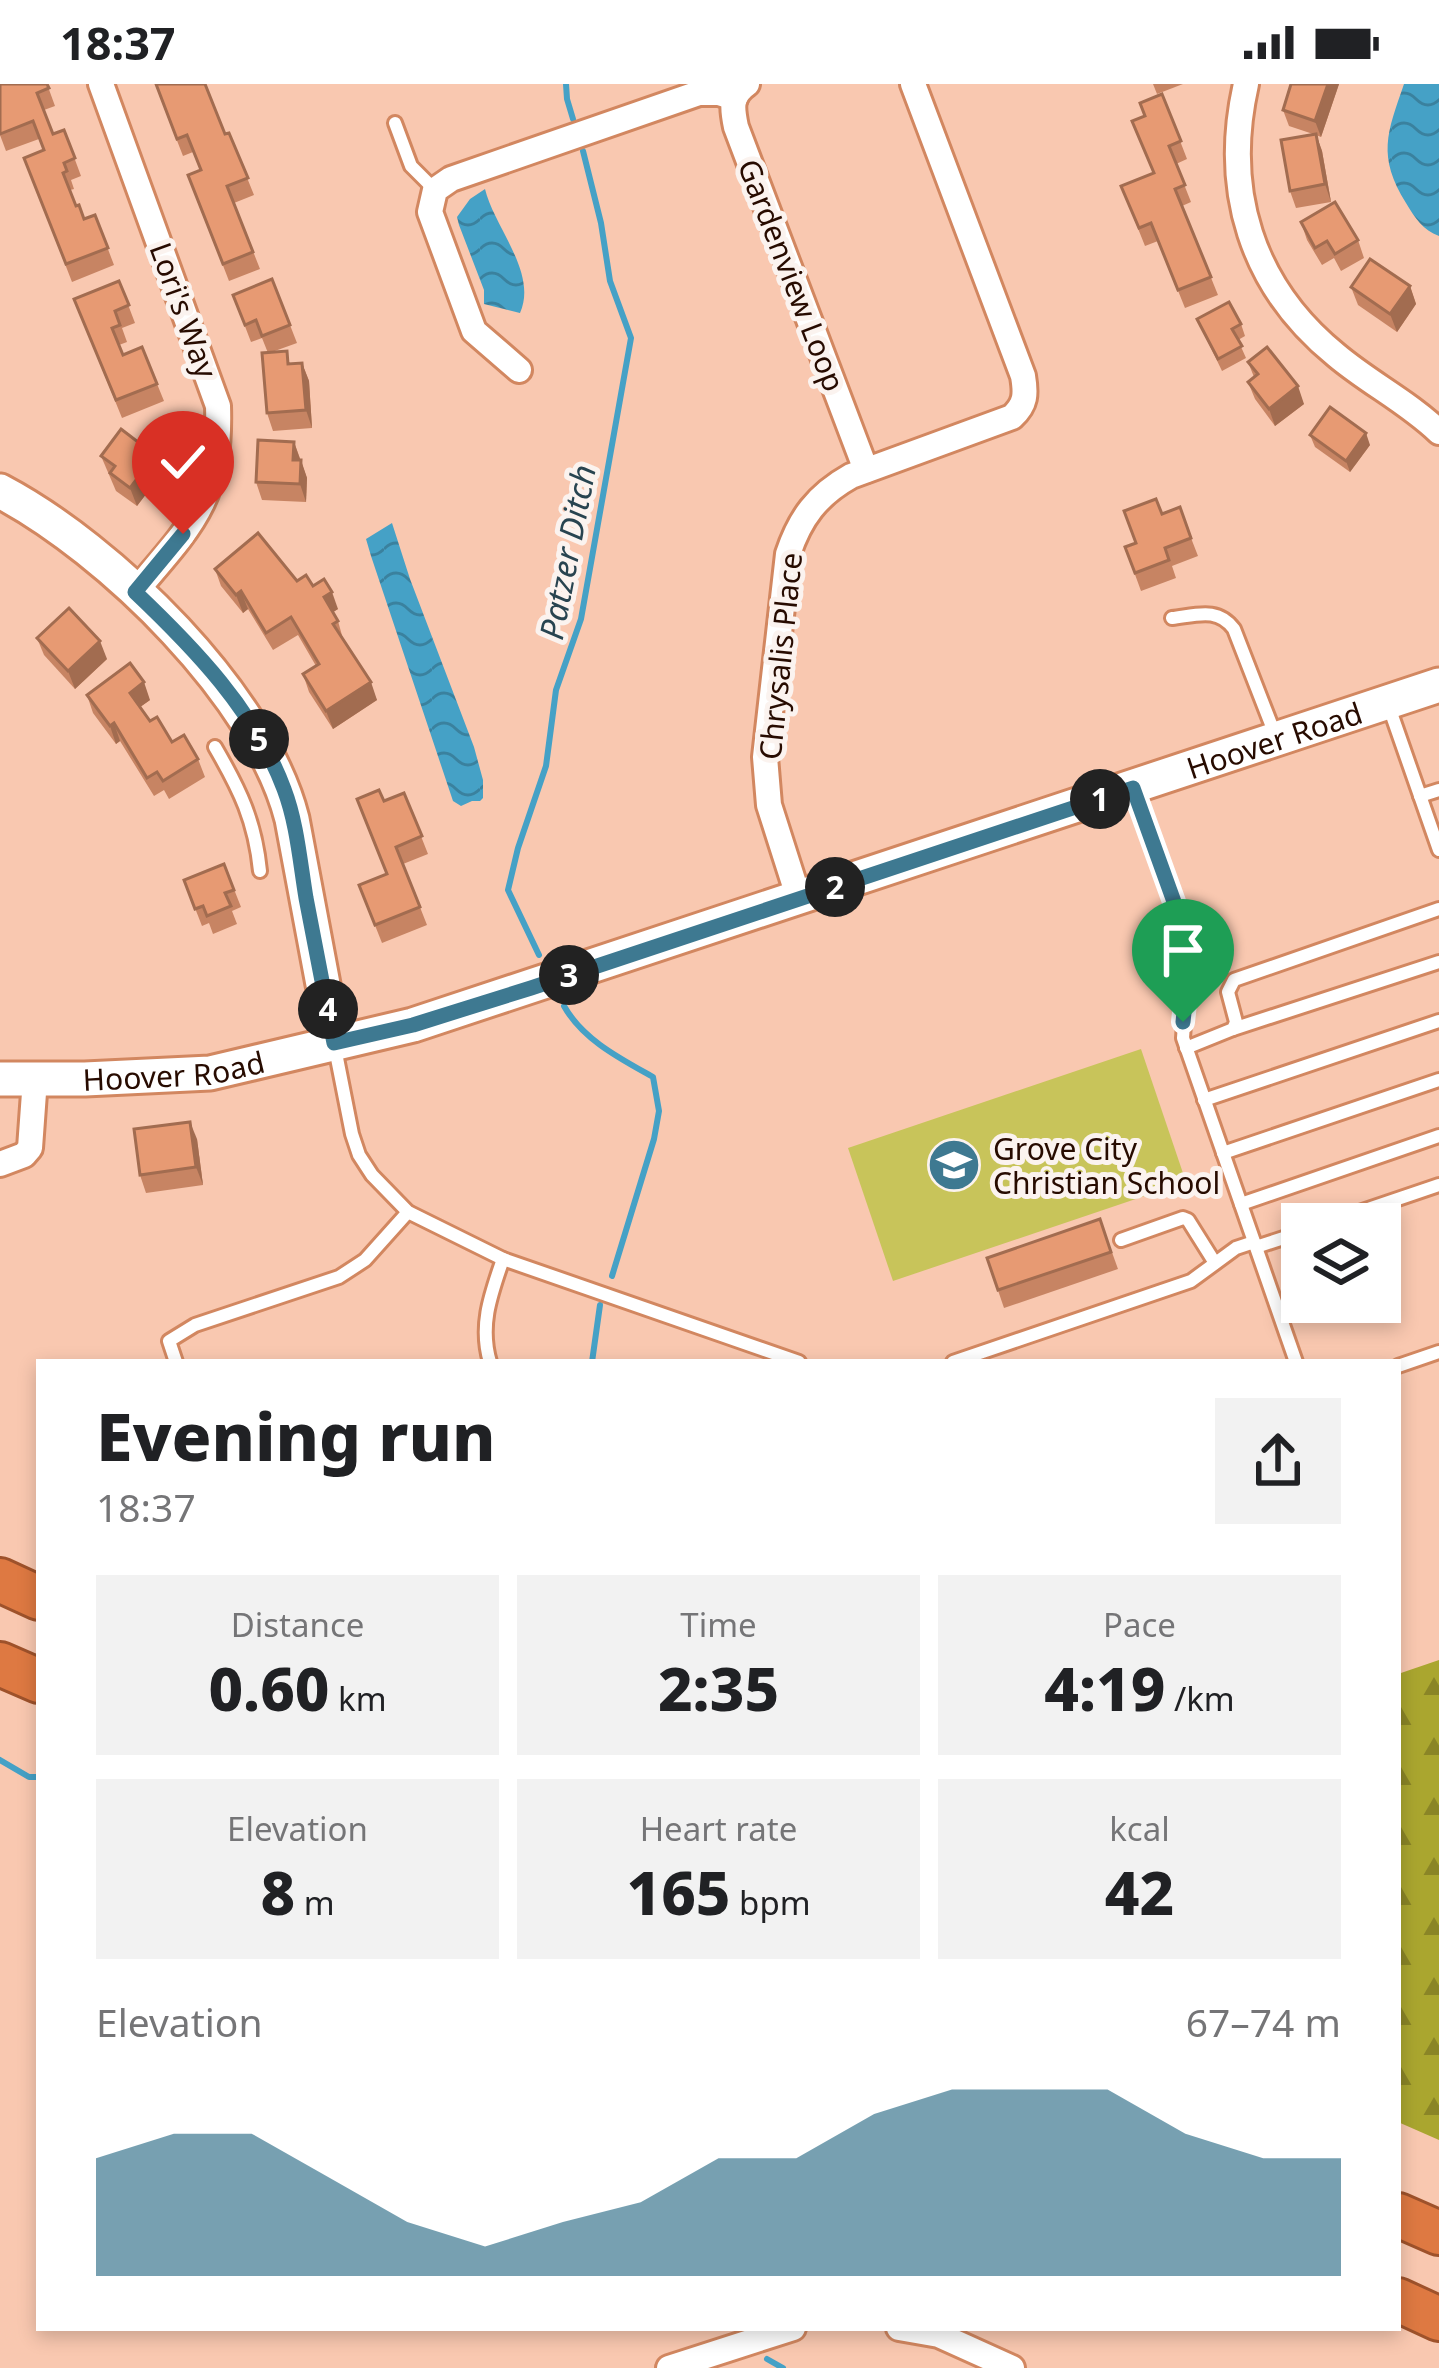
<!DOCTYPE html>
<html lang="en">
<head>
<meta charset="utf-8">
<style>
	:root { --surface:#fff; --page:#f2f2f2; --text:#202124; --muted:#757577; --accent:#3e7991 }
	body { margin:0; font-family:"Noto Sans",sans-serif; background:var(--page); color:var(--text); height:100vh; display:flex; flex-direction:column; font-size:45px; white-space:nowrap }
	* { box-sizing:border-box; margin:0 }
	p { font-size:39px; color:var(--muted) }
	.icon { flex:none; width:66px; height:66px; fill:none; stroke:currentColor; stroke-width:2; stroke-linecap:round; stroke-linejoin:round }
	.map { position:relative; flex:1; overflow:hidden }
	.drawer { position:absolute; left:36px; top:1275px; width:1365px; height:972px; display:flex; flex-direction:column; background:var(--surface); border-radius:0px; box-shadow:0 6px 18px #0003 }
	.drawer>* { flex:none }
	.fabs { position:absolute; left:1281px; top:1119px; display:grid; gap:24px }
	.fabs a { display:grid; place-items:center; width:120px; height:120px; border-radius:0px; background:var(--surface); box-shadow:0 6px 18px #0003; font-size:60px }
	.pin { position:absolute; display:grid; place-items:center; width:102px; height:102px; color:#fff; margin:-123px -51px; border-radius:50% 50% 50% 0; rotate:-45deg; box-shadow:0 0 12px #0007 }
	.pin .icon { rotate:45deg }
	.km { position:absolute; width:60px; height:60px; margin:-30px; border-radius:50%; background:#222; color:#fff; font-size:33px; line-height:60px; text-align:center }
	.round { display:grid; place-items:center; flex:none; width:126px; height:126px; border-radius:0px; background:var(--page) }
	.headline { display:flex; align-items:center; justify-content:space-between; height:204px; padding:0 60px }
	h1 { font-size:66px; font-weight:800; line-height:90px }
	.stats { display:grid; grid-template-columns:repeat(3,1fr); gap:18px; height:204px; padding:12px 60px }
	.stats div { display:grid; align-content:center; border-radius:0px; background:var(--page); text-align:center }
	.stats b { font-size:60px; font-weight:800 }
	.stats small { font-size:33px; font-weight:400 }
	.stats p { font-size:33px }
	.chart { height:336px; padding:24px 60px }
	.chart p { display:flex; justify-content:space-between }
	.chart svg { width:100%; height:216px; margin-top:12px; fill:var(--accent); opacity:.7 }
	.status { display:flex; justify-content:space-between; align-items:center; height:84px; padding:0 60px; background:var(--surface); direction:ltr }
	.status svg { height:33px; fill:currentColor }
	.map>svg:first-child { display:block }
</style>
</head>
<body>
<div class="status"><b>18:37</b><svg viewBox="0 0 49 12"><path d="M0 12V9h3v3zM5 12V6h3v6zM10 12V3h3v9zM15 12V0h3v12zM26 1h20v11H26zM47 4h2v5h-2z"/></svg></div>
<div class="map">
<svg width="1439" height="2284" viewBox="0 0 1439 2284">
	<defs>
		<pattern id="forest-firs" width="22" height="20" patternUnits="userSpaceOnUse" patternTransform="scale(3)"><rect width="22" height="20" fill="#aaa62f"/><path d="M5 1l3.5 6h-7zM16 11l3.5 6h-7z" fill="#8a8526"/></pattern>
		<pattern id="water-waves" width="16" height="10" patternUnits="userSpaceOnUse" patternTransform="scale(3)"><rect width="16" height="10" fill="#45a1c6"/><path d="M0 5q4-4 8 0t8 0" fill="none" stroke="#3a819e"/></pattern>
	</defs>
	<rect width="100%" height="100%" fill="#f9c8b0"/>
	<path fill="url(#forest-firs)" d="M1439,1576V2056L1398,2038V1590Z"/>
	<path fill="#c8c45a" d="M1141,965L1186,1098L893,1197L848,1064Z"/>
	<g fill="url(#water-waves)">
		<path d="M1404,0H1439V152C1423,146 1415,134 1406,119C1377,72 1387,49 1404,0Z"/>
		<path d="M485,105C494,143 538,189 520,229L484,220V206L459,141L457,133L470,115Z"/>
		<path d="M392,439L410,495L474,663L483,696V714L480,717H472L461,722L453,717L371,472L366,455Z"/>
	</g>
	<g fill="none" stroke-linecap="round" stroke-linejoin="round">
		<g stroke="#45a1c6" stroke-width="6">
			<path d="M566,0L567,15L573,35"/>
			<path d="M539,871L508,806L518,764L546,682L556,606L581,535L631,254L610,197L601,139L583,67"/>
			<path d="M564,922C583,956 621,975 653,993L659,1027L654,1055L612,1192"/>
			<path d="M592,1278L600,1221"/>
			<path d="M0,1676L29,1693H39"/>
			<path d="M767,2275L783,2284"/>
		</g>
		<g stroke="#d28760" stroke-width="18">
			<g id="lane">
				<path d="M395,39L411,82L435,106"/>
				<path d="M1172,534C1197,531 1218,523 1234,545L1276,653"/>
				<path d="M1388,620L1439,766"/>
				<path d="M215,663C240,706 255,737 260,787"/>
				<path d="M1134,705L1186,852L1189,873L1183,954L1296,1278"/>
				<path d="M1420,712L1439,706"/>
				<path d="M1233,945L1439,878"/>
				<path d="M335,964L352,1050L359,1071L372,1091L408,1128L503,1175L799,1278"/>
				<path d="M1186,964L1233,945L1236,938L1228,908L1234,896L1439,825"/>
				<path d="M1204,1016L1439,937"/>
				<path d="M1223,1069L1439,996"/>
				<path d="M1241,1120L1439,1052"/>
				<path d="M1324,1140L1439,1101"/>
				<path d="M1121,1156L1183,1134L1188,1136L1215,1179"/>
				<path d="M1256,1163L1302,1148"/>
				<path d="M176,1278L169,1257L195,1241L339,1193L365,1176L408,1128"/>
				<path d="M490,1278C479,1241 491,1210 503,1175"/>
				<path d="M953,1278L1191,1197L1236,1164L1254,1158"/>
				<path d="M1398,1282L1439,1268"/>
			</g>
		</g>
		<g stroke="#d28760" stroke-width="30">
			<g id="street">
				<path d="M101,0L218,322C221,415 192,441 135,508"/>
				<path d="M747,0C730,12 732,24 736,43L866,386"/>
				<path d="M1246,0C1222,106 1251,202 1336,271C1369,299 1408,318 1439,348"/>
				<path d="M519,286L474,247L430,128L435,106L451,95L699,9H719L735,14"/>
				<path d="M799,815L769,721L765,673L788,470C800,434 817,411 851,392L1012,333C1026,320 1026,310 1023,292L913,0"/>
				<path d="M0,1080L24,1071L30,1064L35,995"/>
				<path d="M899,2244L939,2251L1012,2284"/>
				<path d="M669,2284L793,2244"/>
			</g>
		</g>
		<g stroke="#d28760" stroke-width="39">
			<g id="secondary">
				<path d="M0,407C110,465 261,612 292,735L334,959"/>
				<path id="s1" d="M0,995H85L210,989L413,941L1439,601"/>
			</g>
		</g>
		<g stroke="#9e522b" stroke-width="48">
			<g id="highway">
				<path d="M0,1496L39,1514"/>
				<path d="M0,1580L39,1597"/>
				<path d="M1398,2131L1439,2149"/>
				<path d="M1398,2216L1439,2235"/>
			</g>
		</g>
		<use href="#lane" stroke="#fff" stroke-width="12"/>
		<use href="#street" stroke="#fff" stroke-width="24"/>
		<use href="#secondary" stroke="#fff" stroke-width="33"/>
		<use href="#highway" stroke="#de7942" stroke-width="42"/>
	</g>
	<g fill="#c78463">
		<path d="M0,0H47L55,22L44,26L53,50L64,46L81,92L71,96L74,105L70,106L76,122L84,135L95,131L114,181L72,198L24,74L44,66L39,55L6,67L0,51Z"/>
		<path d="M155,0L225,50L229,49L254,111L234,119L260,185L229,197L188,91L201,86L193,68L183,72Z"/>
		<path d="M1153,0H1183L1157,10Z"/>
		<path d="M1291,0H1339L1321,53L1316,51L1322,67L1331,118L1296,124L1290,107L1313,50L1289,42L1283,26Z"/>
		<path d="M1162,10L1187,75L1176,80L1191,118L1182,122L1218,211L1185,224L1158,157L1145,162L1121,102L1153,89L1144,32Z"/>
		<path d="M1301,138L1358,156L1364,174L1341,187L1334,174L1322,181L1307,156Z"/>
		<path d="M272,195L297,259L272,268L292,280L302,279L309,297L312,344L273,347L267,329L268,269L262,254L251,258L233,211Z"/>
		<path d="M119,197L135,239L122,244L127,258L119,261L123,271L142,263L164,317L122,334L81,233Z"/>
		<path d="M1410,202L1416,220L1397,248L1358,221L1351,203Z"/>
		<path d="M1197,235L1241,240L1245,252L1238,256L1246,274L1222,287Z"/>
		<path d="M1248,278L1304,320L1275,342L1255,315L1248,298L1254,293Z"/>
		<path d="M1310,351L1370,361L1350,388L1315,363Z"/>
		<path d="M294,358L307,394L306,418L262,416L256,398Z"/>
		<path d="M101,372L162,389L137,422L116,407Z"/>
		<path d="M1162,430L1191,454L1198,472L1172,482L1176,494L1141,507L1125,463L1136,459Z"/>
		<path d="M215,485L297,497L313,502L338,525L333,528L338,537L343,555L377,616L333,645L309,608L303,590L316,582L298,551L273,566L248,525L243,529L221,502Z"/>
		<path d="M37,554L107,575L75,605L44,571Z"/>
		<path d="M87,611L150,616L140,623L150,637L172,658L198,675L205,693L169,715L164,706L154,712L120,657L116,660L93,629Z"/>
		<path d="M404,709L428,770L403,780L427,841L382,859L359,801L386,790L384,717Z"/>
		<path d="M224,780L241,823L232,827L237,840L213,850L209,839L202,842L184,796Z"/>
		<path d="M197,1055L203,1101L146,1109L140,1091Z"/>
		<path d="M1100,1135L1118,1185L1004,1224L987,1174Z"/>
	</g>
	<g fill="#a26c50">
		<path d="M1328,0H1339L1321,53L1315,37Z"/>
		<path d="M1316,50L1322,67L1331,118L1325,100Z"/>
		<path d="M1410,202L1416,220L1397,248L1390,230Z"/>
		<path d="M302,279L309,297L312,344L306,326Z"/>
		<path d="M1298,302L1304,320L1275,342L1269,325Z"/>
		<path d="M1366,349L1370,361L1350,388L1346,377Z"/>
		<path d="M294,358L300,375L293,376Z"/>
		<path d="M155,371L162,389L137,422L130,404Z"/>
		<path d="M301,376L307,394L306,418L300,400Z"/>
		<path d="M241,507L248,525L243,529L236,511Z"/>
		<path d="M332,508L338,525L330,530L324,513Z"/>
		<path d="M100,557L107,575L75,605L68,587Z"/>
		<path d="M144,598L150,616L136,626L130,609Z"/>
		<path d="M371,598L377,616L333,645L326,627Z"/>
		<path d="M114,639L120,657L116,660L110,642Z"/>
		<path d="M190,1038L197,1055L203,1101L196,1083Z"/>
	</g>
	<g fill="#e79a73" stroke="#a26c50" stroke-width="3">
		<path d="M0,0H47L49,4L37,9L53,50L64,46L75,74L64,79L67,87L63,89L76,122L79,121L84,135L95,131L108,164L66,180L24,74L44,66L33,37L0,50Z"/>
		<path d="M156,0H205L225,50L229,49L248,94L227,102L253,168L223,180L188,91L201,86L187,51L177,55Z"/>
		<path d="M1291,0H1328L1315,37L1283,26Z"/>
		<path d="M1162,10L1181,57L1169,62L1185,101L1175,105L1211,193L1178,206L1151,139L1139,144L1121,102L1154,89L1132,37L1145,32L1140,19Z"/>
		<path d="M1316,50L1325,100L1290,107L1281,56Z"/>
		<path d="M1335,118L1358,156L1335,170L1327,157L1315,164L1301,138Z"/>
		<path d="M1370,175L1410,202L1390,230L1351,203Z"/>
		<path d="M272,195L290,241L262,252L256,236L245,241L233,211Z"/>
		<path d="M119,197L129,221L115,227L120,241L112,244L123,271L142,263L157,300L116,316L74,215Z"/>
		<path d="M1229,218L1241,240L1232,245L1242,262L1218,275L1197,235Z"/>
		<path d="M1267,263L1298,302L1269,325L1248,298L1258,290L1248,278Z"/>
		<path d="M287,267L288,280L302,279L306,326L267,329L262,269Z"/>
		<path d="M1330,323L1366,349L1346,377L1310,351Z"/>
		<path d="M121,345L155,371L130,404L110,389L115,382L101,372Z"/>
		<path d="M258,356L294,358L293,376H301L300,400L256,398Z"/>
		<path d="M1156,415L1162,430L1180,423L1191,454L1165,464L1169,476L1135,489L1125,463L1136,459L1124,427Z"/>
		<path d="M258,449L297,497L306,491L313,502L324,495L332,508L324,513L338,537L333,540L371,598L326,627L303,590L319,580L291,533L266,549L241,507L236,511L215,485Z"/>
		<path d="M69,524L100,557L68,587L37,554Z"/>
		<path d="M130,579L144,598L130,609L150,637L157,633L172,658L184,651L198,675L163,697L157,688L147,694L114,639L110,642L87,611Z"/>
		<path d="M379,706L384,717L404,709L422,752L396,763L420,823L375,841L359,801L387,790L357,715Z"/>
		<path d="M224,780L234,806L225,809L231,822L207,832L203,822L195,825L184,796Z"/>
		<path d="M190,1038L196,1083L140,1091L134,1045Z"/>
		<path d="M1100,1135L1111,1168L998,1206L987,1174Z"/>
	</g>
	<g fill="none" stroke-linecap="round" stroke-linejoin="round">
		<g stroke="#fff" stroke-width="24">
			<path id="route" d="M183,450L135,508C194,564 255,627 284,705C297,739 300,778 306,814C315,862 325,910 334,959L413,941L531,904L1133,704L1186,851L1190,873L1183,938"/>
		</g>
		<use href="#route" stroke="#3e7991" stroke-width="15"/>
	</g>
	<defs>
		<g id="school-disc" transform="scale(2.7)"><circle r="9.5" fill="#3e7991" stroke="#fbf3ef"/><path d="M0-5L7-2L0 1L-7-2ZM-4 1L0 2.5L4 1V4Q0 6-4 4Z" fill="#fff"/></g>
	</defs>
	<g fill-rule="evenodd">
		<use href="#school-disc" x="954" y="1081"/>
	</g>
	<g text-anchor="middle" dominant-baseline="central" stroke-width="10" stroke-linejoin="round" paint-order="stroke">
		<g font-size="30" fill="#270b00" stroke="#fbf3ef">
			<text transform="translate(792 191) rotate(69)">Gardenview Loop</text>
			<text transform="translate(184 226) rotate(70)">Lori's Way</text>
			<text transform="translate(780 572) rotate(-84)">Chrysalis Place</text>
			<text stroke="none"><textPath href="#s1" startOffset="1326">Hoover Road</textPath></text>
			<text stroke="none"><textPath href="#s1" startOffset="174">Hoover Road</textPath></text>
		</g>
		<g font-size="30" fill="#270b00" stroke="#fbf3ef" text-anchor="start">
			<text x="993" y="1064">Grove City<tspan x="993" dy="34">Christian School</tspan></text>
		</g>
		<g font-size="33" font-style="italic" fill="#284450" stroke="#fbf3ef">
			<text transform="translate(567 468) rotate(-79)">Patzer Ditch</text>
		</g>
	</g>
</svg>
<div class="fabs">
<a><svg class="icon" aria-label="layers" viewBox="0 0 24 24"><path d="M12 4l9 5-9 5-9-5zM3 14l9 5 9-5"/></svg></a>
</div>
<div class="pin" style="left:1183px;top:938px;background:#1e9e55"><svg class="icon" aria-label="arrive" viewBox="0 0 24 24"><path d="M6 21V4h12l-3 4 3 4H6"/></svg></div>
<div class="pin" style="left:183px;top:450px;background:#d93025"><svg class="icon" aria-label="check" viewBox="0 0 24 24"><path d="M5 12l5 5 9-10"/></svg></div>
<b class="km" style="left:1100px;top:715px">1</b>
<b class="km" style="left:835px;top:803px">2</b>
<b class="km" style="left:569px;top:891px">3</b>
<b class="km" style="left:328px;top:925px">4</b>
<b class="km" style="left:259px;top:655px">5</b>
<section class="drawer">
<div class="headline"><div><h1>Evening run</h1><p>18:37</p></div><a class="round"><svg class="icon" aria-label="share" viewBox="0 0 24 24"><path d="M12 15V3M7 8l5-5 5 5M5 13v7h14v-7"/></svg></a></div>
<div class="stats">
<div><p>Distance</p><b>0.60<small> km</small></b></div>
<div><p>Time</p><b>2:35</b></div>
<div><p>Pace</p><b>4:19<small> /km</small></b></div>
</div>
<div class="stats">
<div><p>Elevation</p><b>8<small> m</small></b></div>
<div><p>Heart rate</p><b>165<small> bpm</small></b></div>
<div><p>kcal</p><b>42</b></div>
</div>
<div class="chart"><p><span>Elevation</span>67–74 m</p>
<svg viewBox="0 0 160 44" preserveAspectRatio="none"><path d="M0 44V20L10 15L20 15L30 24L40 33L50 38L60 33L70 29L80 20L90 20L100 11L110 6L120 6L130 6L140 15L150 20L160 20V44z"/></svg>
</div>
</section>
</div>
</body>
</html>
